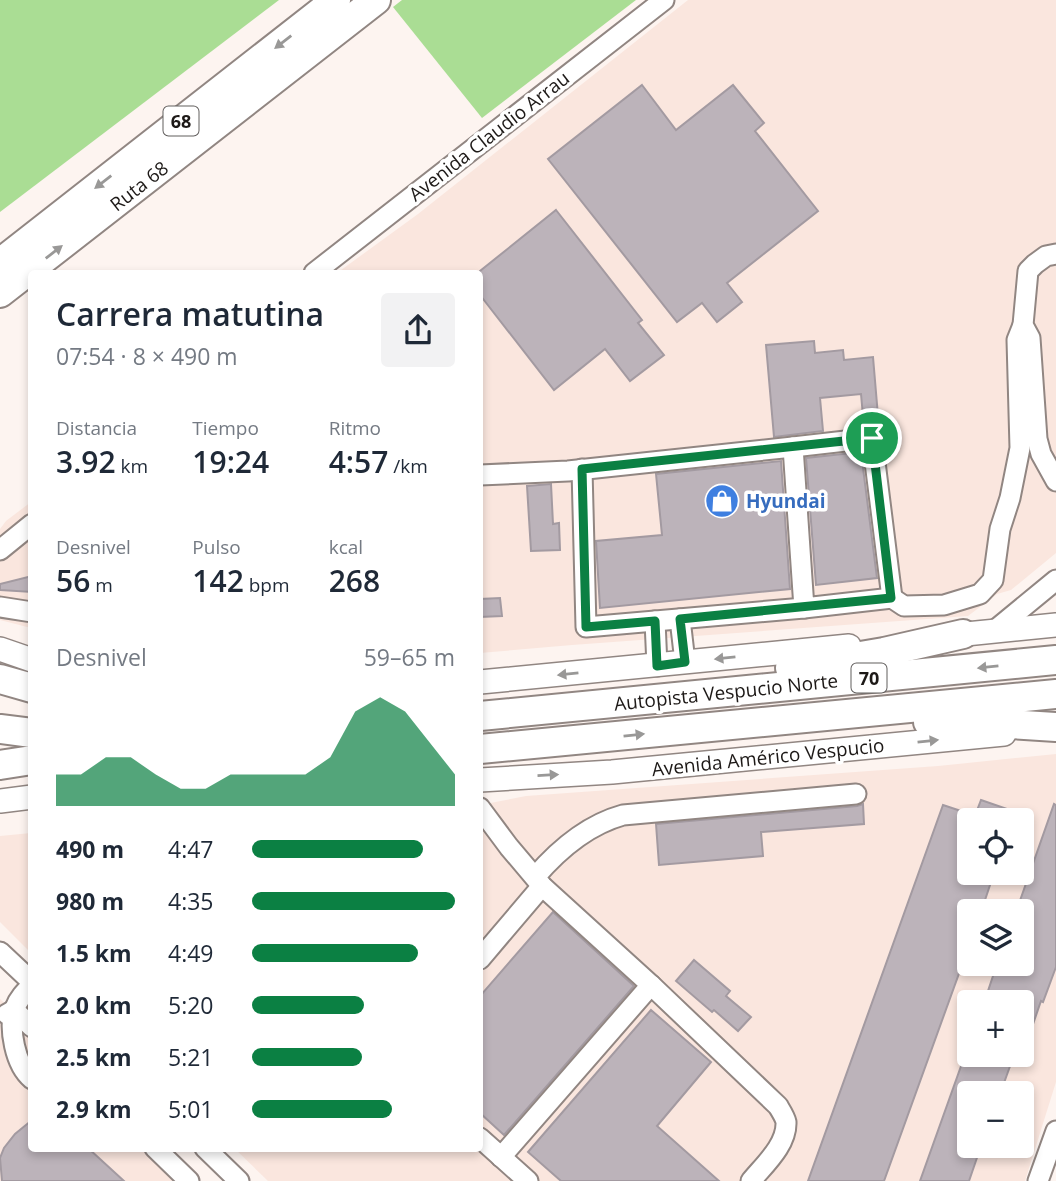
<!DOCTYPE html>
<html lang="es">
<head>
<meta charset="utf-8">
<style>
	:root { --surface:#fff; --page:#f2f2f3; --text:#1f2937; --muted:#747a83; --accent:#0b8043 }
	body { margin:0; font-family:"Open Sans",sans-serif; background:var(--page); color:var(--text); height:100vh; display:flex; flex-direction:column; font-size:26px; white-space:nowrap }
	* { box-sizing:border-box; margin:0 }
	p { font-size:23px; color:var(--muted) }
	.icon { flex:none; width:38px; height:38px; fill:none; stroke:currentColor; stroke-width:2; stroke-linecap:round; stroke-linejoin:round }
	.map { position:relative; flex:1; overflow:hidden }
	.side { position:absolute; left:28px; top:270px; width:455px; height:882px; display:flex; flex-direction:column; background:var(--surface); border-radius:7px; box-shadow:0 4px 10px #0003 }
	.side>* { flex:none }
	.controls { position:absolute; left:957px; top:808px; display:grid; gap:14px }
	.controls a { display:grid; place-items:center; width:77px; height:77px; border-radius:7px; background:var(--surface); box-shadow:0 4px 10px #0003; font-size:35px }
	.pin { position:absolute; display:grid; place-items:center; width:60px; height:60px; color:#fff; margin:-30px; border:4px solid #fff; border-radius:50%; box-shadow:0 2px 7px #0007 }
	.round { display:grid; place-items:center; flex:none; width:74px; height:74px; border-radius:7px; background:var(--page) }
	.head { display:flex; align-items:center; justify-content:space-between; height:119px; padding:0 28px }
	h1 { font-size:32px; font-weight:600; line-height:52px }
	.metrics { display:grid; grid-template-columns:repeat(3,1fr); gap:10px; height:119px; padding:7px 28px }
	.metrics div { display:grid; align-content:center }
	.metrics b { font-size:30px; font-weight:600 }
	.metrics small { font-size:19px; font-weight:400 }
	.metrics p { font-size:19px }
	.chart { height:196px; padding:14px 28px }
	.chart p { display:flex; justify-content:space-between }
	.chart svg { width:100%; height:126px; margin-top:7px; fill:var(--accent); opacity:.7 }
	ul { padding:0 28px; list-style:none; font-size:23px }
	li { display:grid; grid-template-columns:112px 84px 1fr; align-items:center; height:52px }
	li i { height:18px; border-radius:9px; background:var(--accent) }
	.map>svg:first-child { display:block }
</style>
</head>
<body>
<div class="map">
<svg width="1056" height="1181" viewBox="0 0 1056 1181">
	<rect width="100%" height="100%" fill="#fdf4f0"/>
	<g fill="#fae6de" fill-rule="evenodd">
		<path d="M688,0H1056V553L1011,590L997,594L968,616L572,645L480,653V273H337L418,214Z"/>
		<path d="M31,502V628L0,620V529L6,521Z"/>
		<path d="M1056,754V1082L1025,1181H268L234,1148H480V805L526,796L938,766ZM970,821H1022V873H970ZM970,912H1022V964H970ZM970,1003H1022V1055H970ZM970,1094H1022V1146H970Z"/>
		<path d="M31,833H32L31,953L0,922V836Z"/>
		<path d="M0,999L31,1028L32,1148H159L194,1181H0Z"/>
	</g>
	<g fill="#aadd94">
		<path d="M0,0H279L0,212Z"/>
		<path d="M402,0H636L482,118L393,7Z"/>
	</g>
	<g fill="#bcb3ba" stroke="#a39aa1" stroke-width="2">
		<path d="M642,85L676,130L733,85L764,123L755,131L818,211L727,283L742,302L717,322L702,303L677,322L548,159Z"/>
		<path d="M556,210L642,320L638,323L664,355L630,381L605,349L554,390L480,295V271Z"/>
		<path d="M814,341L815,353L843,350L844,360L873,357L879,428L871,426L864,427L861,394L820,398L823,431L774,437L766,345Z"/>
		<path d="M861,452L877,578L816,585L806,458Z"/>
		<path d="M781,461L790,589L600,608L596,541L662,535L656,474Z"/>
		<path d="M551,484L553,524L559,523L560,550L531,551L527,486Z"/>
		<path d="M32,576V592L0,590V584Z"/>
		<path d="M500,598L502,616L480,617V599Z"/>
		<path d="M981,800L1016,812L1013,821H973Z"/>
		<path d="M863,804L864,824L761,832L763,856L659,865L656,824L857,806Z"/>
		<path d="M1054,804L1056,805V967L1043,1002L1041,1001L1024,1050L1022,1049V1003H984L997,964H1022V912H1016Z"/>
		<path d="M943,805L970,814V873H994L981,912H970V943L884,1181H808Z"/>
		<path d="M553,912L634,986L504,1135L480,1113V996Z"/>
		<path d="M694,960L730,991L726,996L751,1017L738,1031L714,1010L712,1012L676,981Z"/>
		<path d="M651,1010L711,1062L657,1126L719,1181H561L528,1152Z"/>
		<path d="M965,1055H1014L1000,1094H970V1146H981L969,1181H920Z"/>
		<path d="M32,1120V1148H88L124,1181H2L0,1158L4,1148L15,1134Z"/>
	</g>
	<g fill="none" stroke-linecap="round" stroke-linejoin="round">
		<g stroke="#918682" stroke-width="23">
			<g id="minor">
				<path d="M1056,254L1046,256L1035,264L1028,271L1023,325L1030,338L1037,439L1041,454L1056,481"/>
				<path d="M314,273L664,0"/>
				<path d="M793,447L872,438L892,598"/>
				<path d="M582,469L586,627L804,608"/>
				<path d="M480,475L568,471L793,447L804,608L892,598L904,606L944,605L980,594L993,580L1000,529L1010,498L1020,448L1017,340L1023,325"/>
				<path d="M0,550L32,524"/>
				<path d="M0,607L32,612"/>
				<path d="M680,619L685,662"/>
				<path d="M655,621L657,666"/>
				<path d="M994,631L1056,580"/>
				<path d="M480,808L509,847L542,886L651,985L778,1106C781,1111 785,1117 786,1122C787,1145 764,1165 751,1181"/>
				<path d="M535,877C559,849 587,825 623,815L856,794"/>
				<path d="M0,952L32,982"/>
				<path d="M480,959L542,886"/>
				<path d="M32,985C25,992 18,999 15,1008C8,1028 15,1065 32,1079"/>
				<path d="M7,1014L14,1010L32,1027"/>
				<path d="M480,1138L528,1181"/>
				<path d="M155,1148L189,1181"/>
				<path d="M205,1148L239,1181"/>
				<path d="M501,1157L651,985"/>
				<path d="M1038,1181L1056,1131"/>
			</g>
		</g>
		<g stroke="#918682" stroke-width="26">
			<g id="major">
				<path d="M946,636L1056,625"/>
				<path d="M0,649L32,660"/>
				<path d="M480,682L849,646"/>
				<path d="M480,780L612,772L1004,734"/>
				<path d="M0,801L32,797"/>
			</g>
		</g>
		<g stroke="#918682" stroke-width="32">
			<g id="highway">
				<path d="M0,263L336,0"/>
				<path d="M0,293L376,0"/>
				<path d="M790,668L884,652L963,634"/>
				<path d="M0,679L32,688"/>
				<path d="M480,716L1056,660"/>
				<path d="M928,722L994,723L1056,727"/>
				<path d="M0,729L32,733"/>
				<path d="M480,749L1056,694"/>
				<path d="M0,765L32,760"/>
			</g>
		</g>
		<use href="#minor" stroke="#fff" stroke-width="19"/>
		<use href="#major" stroke="#fff" stroke-width="23"/>
		<use href="#highway" stroke="#fff" stroke-width="28"/>
	</g>
	<defs><path id="oneway-solid" d="M-6-.8H1V-3.2L6.5 0L1 3.2V.8H-6Z" transform="scale(1.75)"/></defs>
	<g fill="#999897">
		<use href="#oneway-solid" transform="translate(283 42) rotate(142)"/>
		<use href="#oneway-solid" transform="translate(103 182) rotate(142)"/>
		<use href="#oneway-solid" transform="translate(54 252) rotate(-38)"/>
		<use href="#oneway-solid" transform="translate(725 658) rotate(174)"/>
		<use href="#oneway-solid" transform="translate(988 667) rotate(174)"/>
		<use href="#oneway-solid" transform="translate(568 674) rotate(174)"/>
		<use href="#oneway-solid" transform="translate(634 735) rotate(-6)"/>
		<use href="#oneway-solid" transform="translate(928 741) rotate(-6)"/>
		<use href="#oneway-solid" transform="translate(548 775) rotate(-3)"/>
	</g>
	<g fill="none" stroke-linecap="round" stroke-linejoin="round">
		<g stroke="#fff" stroke-width="14">
			<path id="route" d="M872,438L891,598L680,619L685,662L657,666L655,621L586,627L582,469Z"/>
		</g>
		<use href="#route" stroke="#0b8043" stroke-width="9"/>
	</g>
	<defs>
		<g id="shop-disc" transform="scale(1.75)"><circle r="9.5" fill="#3f7fe0" stroke="#fff"/><path d="M-5-2.5h2.3a2.7 3.5 0 0 1 5.4 0H5L5.5 6h-11ZM-1.5-2.5h3a1.5 2.3 0 0 0-3 0Z" fill="#fff"/></g>
	</defs>
	<g fill-rule="evenodd">
		<use href="#shop-disc" x="722" y="501"/>
	</g>
	<g text-anchor="middle" dominant-baseline="central" stroke-width="7" stroke-linejoin="round" paint-order="stroke">
		<g fill="#fff" stroke="#615e5d" stroke-width="2">
			<rect x="163.5" y="106.5" width="35" height="29" rx="5"/>
			<rect x="851.5" y="663.5" width="35" height="29" rx="5"/>
		</g>
		<g font-size="18" font-weight="bold" fill="#1d1917">
			<text x="181" y="121">68</text>
			<text x="869" y="678">70</text>
		</g>
		<g font-size="19" fill="#1d1917" stroke="#fff">
			<text transform="translate(489 136) rotate(-38)">Avenida Claudio Arrau</text>
			<text transform="translate(139 186) rotate(-38)">Ruta 68</text>
			<text transform="translate(726 692) rotate(-6)">Autopista Vespucio Norte</text>
			<text transform="translate(768 757) rotate(-6)">Avenida Américo Vespucio</text>
		</g>
		<g font-size="19" font-weight="bold" fill="#366cbe" stroke="#fff" text-anchor="start">
			<text x="746" y="501">Hyundai</text>
		</g>
	</g>
</svg>
<div class="controls">
<a><svg class="icon" aria-label="locate" viewBox="0 0 24 24"><circle cx="12" cy="12" r="6"/><path d="M12 2v4M12 18v4M2 12h4M18 12h4"/></svg></a>
<a><svg class="icon" aria-label="layers" viewBox="0 0 24 24"><path d="M12 4l9 5-9 5-9-5zM3 14l9 5 9-5"/></svg></a>
<a>+</a>
<a>−</a>
</div>
<div class="pin" style="left:872px;top:438px;background:#1e9e55"><svg class="icon" aria-label="arrive" viewBox="0 0 24 24"><path d="M6 21V4h12l-3 4 3 4H6"/></svg></div>
<section class="side">
<div class="head"><div><h1>Carrera matutina</h1><p>07:54 · 8 × 490 m</p></div><a class="round"><svg class="icon" aria-label="share" viewBox="0 0 24 24"><path d="M12 15V3M7 8l5-5 5 5M5 13v7h14v-7"/></svg></a></div>
<div class="metrics">
<div><p>Distancia</p><b>3.92<small> km</small></b></div>
<div><p>Tiempo</p><b>19:24</b></div>
<div><p>Ritmo</p><b>4:57<small> /km</small></b></div>
</div>
<div class="metrics">
<div><p>Desnivel</p><b>56<small> m</small></b></div>
<div><p>Pulso</p><b>142<small> bpm</small></b></div>
<div><p>kcal</p><b>268</b></div>
</div>
<div class="chart"><p><span>Desnivel</span>59–65 m</p>
<svg viewBox="0 0 160 44" preserveAspectRatio="none"><path d="M0 44V33L10 33L20 27L30 27L40 33L50 38L60 38L70 33L80 33L90 33L100 33L110 27L120 11L130 6L140 11L150 22L160 33V44z"/></svg>
</div>
<ul>
<li><b>490 m</b>4:47<i style="width:84%"></i></li>
<li><b>980 m</b>4:35<i style="width:100%"></i></li>
<li><b>1.5 km</b>4:49<i style="width:82%"></i></li>
<li><b>2.0 km</b>5:20<i style="width:55%"></i></li>
<li><b>2.5 km</b>5:21<i style="width:54%"></i></li>
<li><b>2.9 km</b>5:01<i style="width:69%"></i></li>
</ul>
</section>
</div>
</body>
</html>
